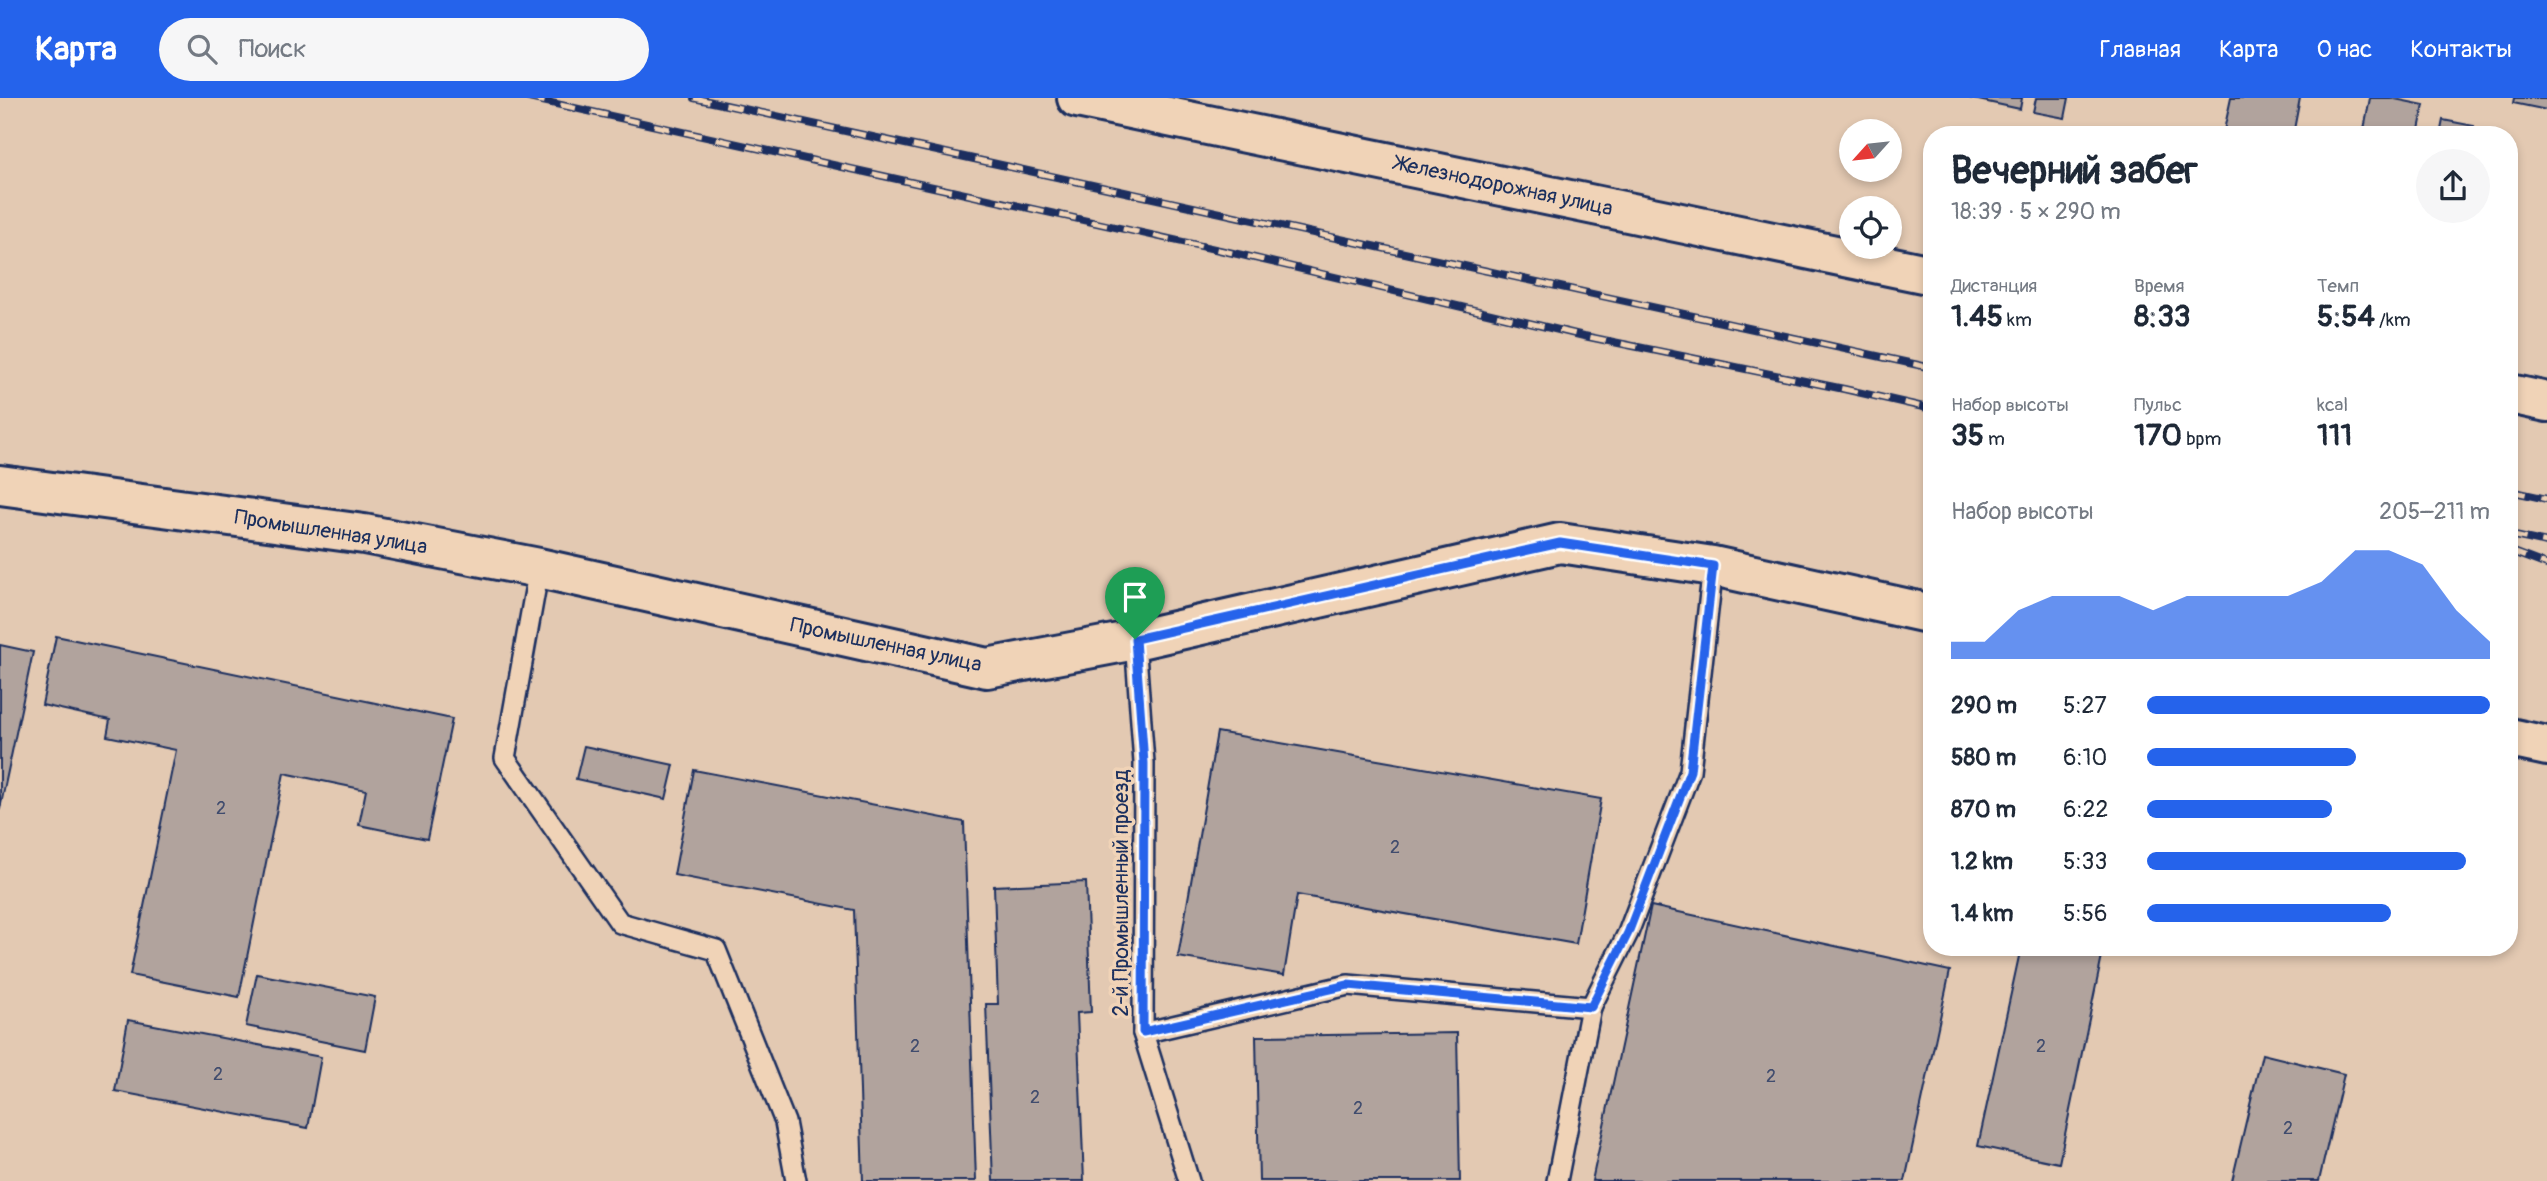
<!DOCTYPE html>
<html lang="ru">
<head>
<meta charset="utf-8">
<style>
	:root { --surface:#fff; --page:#f6f6f7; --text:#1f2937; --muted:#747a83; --accent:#2563eb }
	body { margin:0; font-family:Pangolin,sans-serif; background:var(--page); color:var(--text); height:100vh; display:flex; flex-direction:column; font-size:26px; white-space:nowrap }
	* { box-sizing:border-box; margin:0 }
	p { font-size:23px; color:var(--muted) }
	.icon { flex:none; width:38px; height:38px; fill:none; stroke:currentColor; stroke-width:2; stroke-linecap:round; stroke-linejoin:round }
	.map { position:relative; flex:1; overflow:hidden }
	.sheet { position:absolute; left:1923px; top:28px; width:595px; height:830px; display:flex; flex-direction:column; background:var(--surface); border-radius:28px; box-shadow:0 4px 10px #0003 }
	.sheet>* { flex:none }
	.needle { width:46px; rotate:243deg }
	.buttons { position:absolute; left:1839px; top:21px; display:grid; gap:14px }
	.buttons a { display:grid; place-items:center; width:63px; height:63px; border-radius:50%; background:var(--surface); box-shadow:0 4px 10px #0003; font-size:35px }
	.pin { position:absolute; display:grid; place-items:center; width:60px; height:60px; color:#fff; margin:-72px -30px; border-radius:50% 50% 50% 0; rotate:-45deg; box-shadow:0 0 7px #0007 }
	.pin .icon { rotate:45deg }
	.round { display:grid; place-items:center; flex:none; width:74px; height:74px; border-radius:37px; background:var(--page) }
	.overview { display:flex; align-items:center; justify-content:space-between; height:119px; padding:0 28px }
	h1 { font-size:38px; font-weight:700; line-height:52px }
	.figures { display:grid; grid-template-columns:repeat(3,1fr); gap:10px; height:119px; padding:7px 28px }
	.figures div { display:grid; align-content:center }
	.figures b { font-size:30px; font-weight:700 }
	.figures small { font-size:19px; font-weight:400 }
	.figures p { font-size:19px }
	.chart { height:196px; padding:14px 28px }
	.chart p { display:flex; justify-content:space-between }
	.chart svg { width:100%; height:126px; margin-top:7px; fill:var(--accent); opacity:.7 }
	ul { padding:0 28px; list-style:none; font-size:23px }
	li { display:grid; grid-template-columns:112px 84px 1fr; align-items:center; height:52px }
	li i { height:18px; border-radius:9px; background:var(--accent) }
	header { display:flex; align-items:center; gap:42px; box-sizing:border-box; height:98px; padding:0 35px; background:var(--accent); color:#fff }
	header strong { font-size:33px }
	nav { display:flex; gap:38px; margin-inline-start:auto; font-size:24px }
	.search { width:490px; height:63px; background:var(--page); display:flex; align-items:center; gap:18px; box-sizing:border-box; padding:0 24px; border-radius:38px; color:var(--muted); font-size:26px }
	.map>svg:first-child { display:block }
</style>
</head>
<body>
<header>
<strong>Карта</strong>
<div class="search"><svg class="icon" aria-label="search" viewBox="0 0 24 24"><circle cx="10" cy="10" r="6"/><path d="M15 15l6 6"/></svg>Поиск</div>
<nav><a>Главная</a><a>Карта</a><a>О нас</a><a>Контакты</a></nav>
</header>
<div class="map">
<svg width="2547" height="1083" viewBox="0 0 2547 1083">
	<rect width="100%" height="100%" fill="#e3c9b2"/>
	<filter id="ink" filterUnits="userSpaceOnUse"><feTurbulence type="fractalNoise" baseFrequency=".0143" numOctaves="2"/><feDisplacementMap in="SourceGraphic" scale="14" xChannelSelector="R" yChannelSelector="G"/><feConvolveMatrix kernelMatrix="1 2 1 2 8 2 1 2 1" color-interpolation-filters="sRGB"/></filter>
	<g filter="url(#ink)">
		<g fill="#b1a39d" stroke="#1b2f5e" stroke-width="2">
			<path d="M1969,0H2022L2020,11Z"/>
			<path d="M2036,0H2069L2065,20L2033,14Z"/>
			<path d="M2231,0H2300L2293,37H2223Z"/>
			<path d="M2370,0H2390L2424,7L2418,37H2363Z"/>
			<path d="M2514,0H2547V12L2513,5Z"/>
			<path d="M2443,22L2474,28L2473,37H2440Z"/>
			<path d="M56,538L452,621L427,741L359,727L366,692L284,675L239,899L130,877L176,652L107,638L110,622L42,607Z"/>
			<path d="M0,547L33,554L0,711Z"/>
			<path d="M1217,634L1601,701L1576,846L1297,797L1284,877L1178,859Z"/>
			<path d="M584,648L674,667L666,701L576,681Z"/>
			<path d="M694,672L964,724L976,1083H863L854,812L674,777Z"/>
			<path d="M1086,784L1091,914L1077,915L1084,1083H993L986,906H998L994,788Z"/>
			<path d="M1651,808L1950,873L1905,1083H1592Z"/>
			<path d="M2021,849H2104L2059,1065L1978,1048Z"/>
			<path d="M257,876L375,899L365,952L246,928Z"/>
			<path d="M128,922L321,959L308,1030L115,993Z"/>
			<path d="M1457,935L1460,1083H1259L1256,938Z"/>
			<path d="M2262,956L2344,976L2319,1083H2232Z"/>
		</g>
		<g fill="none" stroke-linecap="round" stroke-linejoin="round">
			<g stroke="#1b2f5e" stroke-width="24">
				<g id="lane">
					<path d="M539,470L505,660L620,825L716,852L785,1024L796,1083"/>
					<path d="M1135,542L1144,665L1143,935L1189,1083"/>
					<path d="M1143,935L1348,887L1591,909L1628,835L1690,673L1713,468"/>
					<path d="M1557,1083L1591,909"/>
				</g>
			</g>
			<g stroke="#1b2f5e" stroke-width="44">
				<g id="street">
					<path d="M1077,0L1932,177"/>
					<path d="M2510,296L2547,304"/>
					<path d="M0,387L364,436L539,470L987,570L1135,542L1560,445L1713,468L1932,516"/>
					<path d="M2510,640L2547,648"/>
				</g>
			</g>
			<use href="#lane" stroke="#f0d3b7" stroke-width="19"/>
			<use href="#street" stroke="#f0d3b7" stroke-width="38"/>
			<g stroke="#1b2f5e" stroke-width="8">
				<g id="rail">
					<path d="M529,0L1242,157L1584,238L1844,291L1932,311"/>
					<path d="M694,0L1932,270"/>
					<path d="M2510,393L2547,401"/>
					<path d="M2510,437L2547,445"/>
					<path d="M2510,453L2547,467"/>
				</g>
			</g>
			<use href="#rail" stroke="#f0d3b7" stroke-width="5" stroke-dasharray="16" stroke-linecap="butt"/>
		</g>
	</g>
	<g fill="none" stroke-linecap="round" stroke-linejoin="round" filter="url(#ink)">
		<g stroke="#fff" stroke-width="14">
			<path id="route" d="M1560,445L1713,468L1690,673L1628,835L1591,909L1348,887L1143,934L1144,665L1135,541Z"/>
		</g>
		<use href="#route" stroke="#2563eb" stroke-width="9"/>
	</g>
	<g text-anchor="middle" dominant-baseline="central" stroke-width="7" stroke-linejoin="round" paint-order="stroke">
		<g font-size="18" fill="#404c6e">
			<text x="221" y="710">2</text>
			<text x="1395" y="749">2</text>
			<text x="915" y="948">2</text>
			<text x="2041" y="948">2</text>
			<text x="218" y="976">2</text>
			<text x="1771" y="978">2</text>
			<text x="1035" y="999">2</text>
			<text x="1358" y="1010">2</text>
			<text x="2288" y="1030">2</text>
		</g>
		<g font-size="21" fill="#1b2f5e" stroke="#f0d3b7">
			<text transform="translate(1504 88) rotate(12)">Железнодорожная улица</text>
			<text transform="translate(331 434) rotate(9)">Промышленная улица</text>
			<text transform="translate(886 547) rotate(12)">Промышленная улица</text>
			<text transform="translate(1121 795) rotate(-90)">2-й Промышленный проезд</text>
		</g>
	</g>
</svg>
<div class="buttons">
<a><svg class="needle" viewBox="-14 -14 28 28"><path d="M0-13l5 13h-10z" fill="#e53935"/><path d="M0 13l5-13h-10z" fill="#747a83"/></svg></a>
<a><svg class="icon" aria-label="locate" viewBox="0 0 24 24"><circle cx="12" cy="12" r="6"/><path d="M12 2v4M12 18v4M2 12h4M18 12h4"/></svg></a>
</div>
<div class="pin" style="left:1135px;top:541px;background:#1e9e55"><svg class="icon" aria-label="arrive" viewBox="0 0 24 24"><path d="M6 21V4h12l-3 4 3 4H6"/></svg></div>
<section class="sheet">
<div class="overview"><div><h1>Вечерний забег</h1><p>18:39 · 5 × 290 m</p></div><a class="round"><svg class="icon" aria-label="share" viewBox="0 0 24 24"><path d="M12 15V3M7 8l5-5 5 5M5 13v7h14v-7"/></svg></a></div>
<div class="figures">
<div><p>Дистанция</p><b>1.45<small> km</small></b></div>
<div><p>Время</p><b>8:33</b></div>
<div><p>Темп</p><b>5:54<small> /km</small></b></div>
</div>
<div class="figures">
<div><p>Набор высоты</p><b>35<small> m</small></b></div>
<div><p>Пульс</p><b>170<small> bpm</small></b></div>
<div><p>kcal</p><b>111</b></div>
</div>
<div class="chart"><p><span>Набор высоты</span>205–211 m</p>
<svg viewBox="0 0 160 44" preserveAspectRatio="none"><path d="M0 44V38L10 38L20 27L30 22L40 22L50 22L60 27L70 22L80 22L90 22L100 22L110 17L120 6L130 6L140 11L150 27L160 38V44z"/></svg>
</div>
<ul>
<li><b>290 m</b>5:27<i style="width:100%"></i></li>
<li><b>580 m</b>6:10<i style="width:61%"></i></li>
<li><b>870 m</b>6:22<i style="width:54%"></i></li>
<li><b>1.2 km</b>5:33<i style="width:93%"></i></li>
<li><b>1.4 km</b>5:56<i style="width:71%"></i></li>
</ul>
</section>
</div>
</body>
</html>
